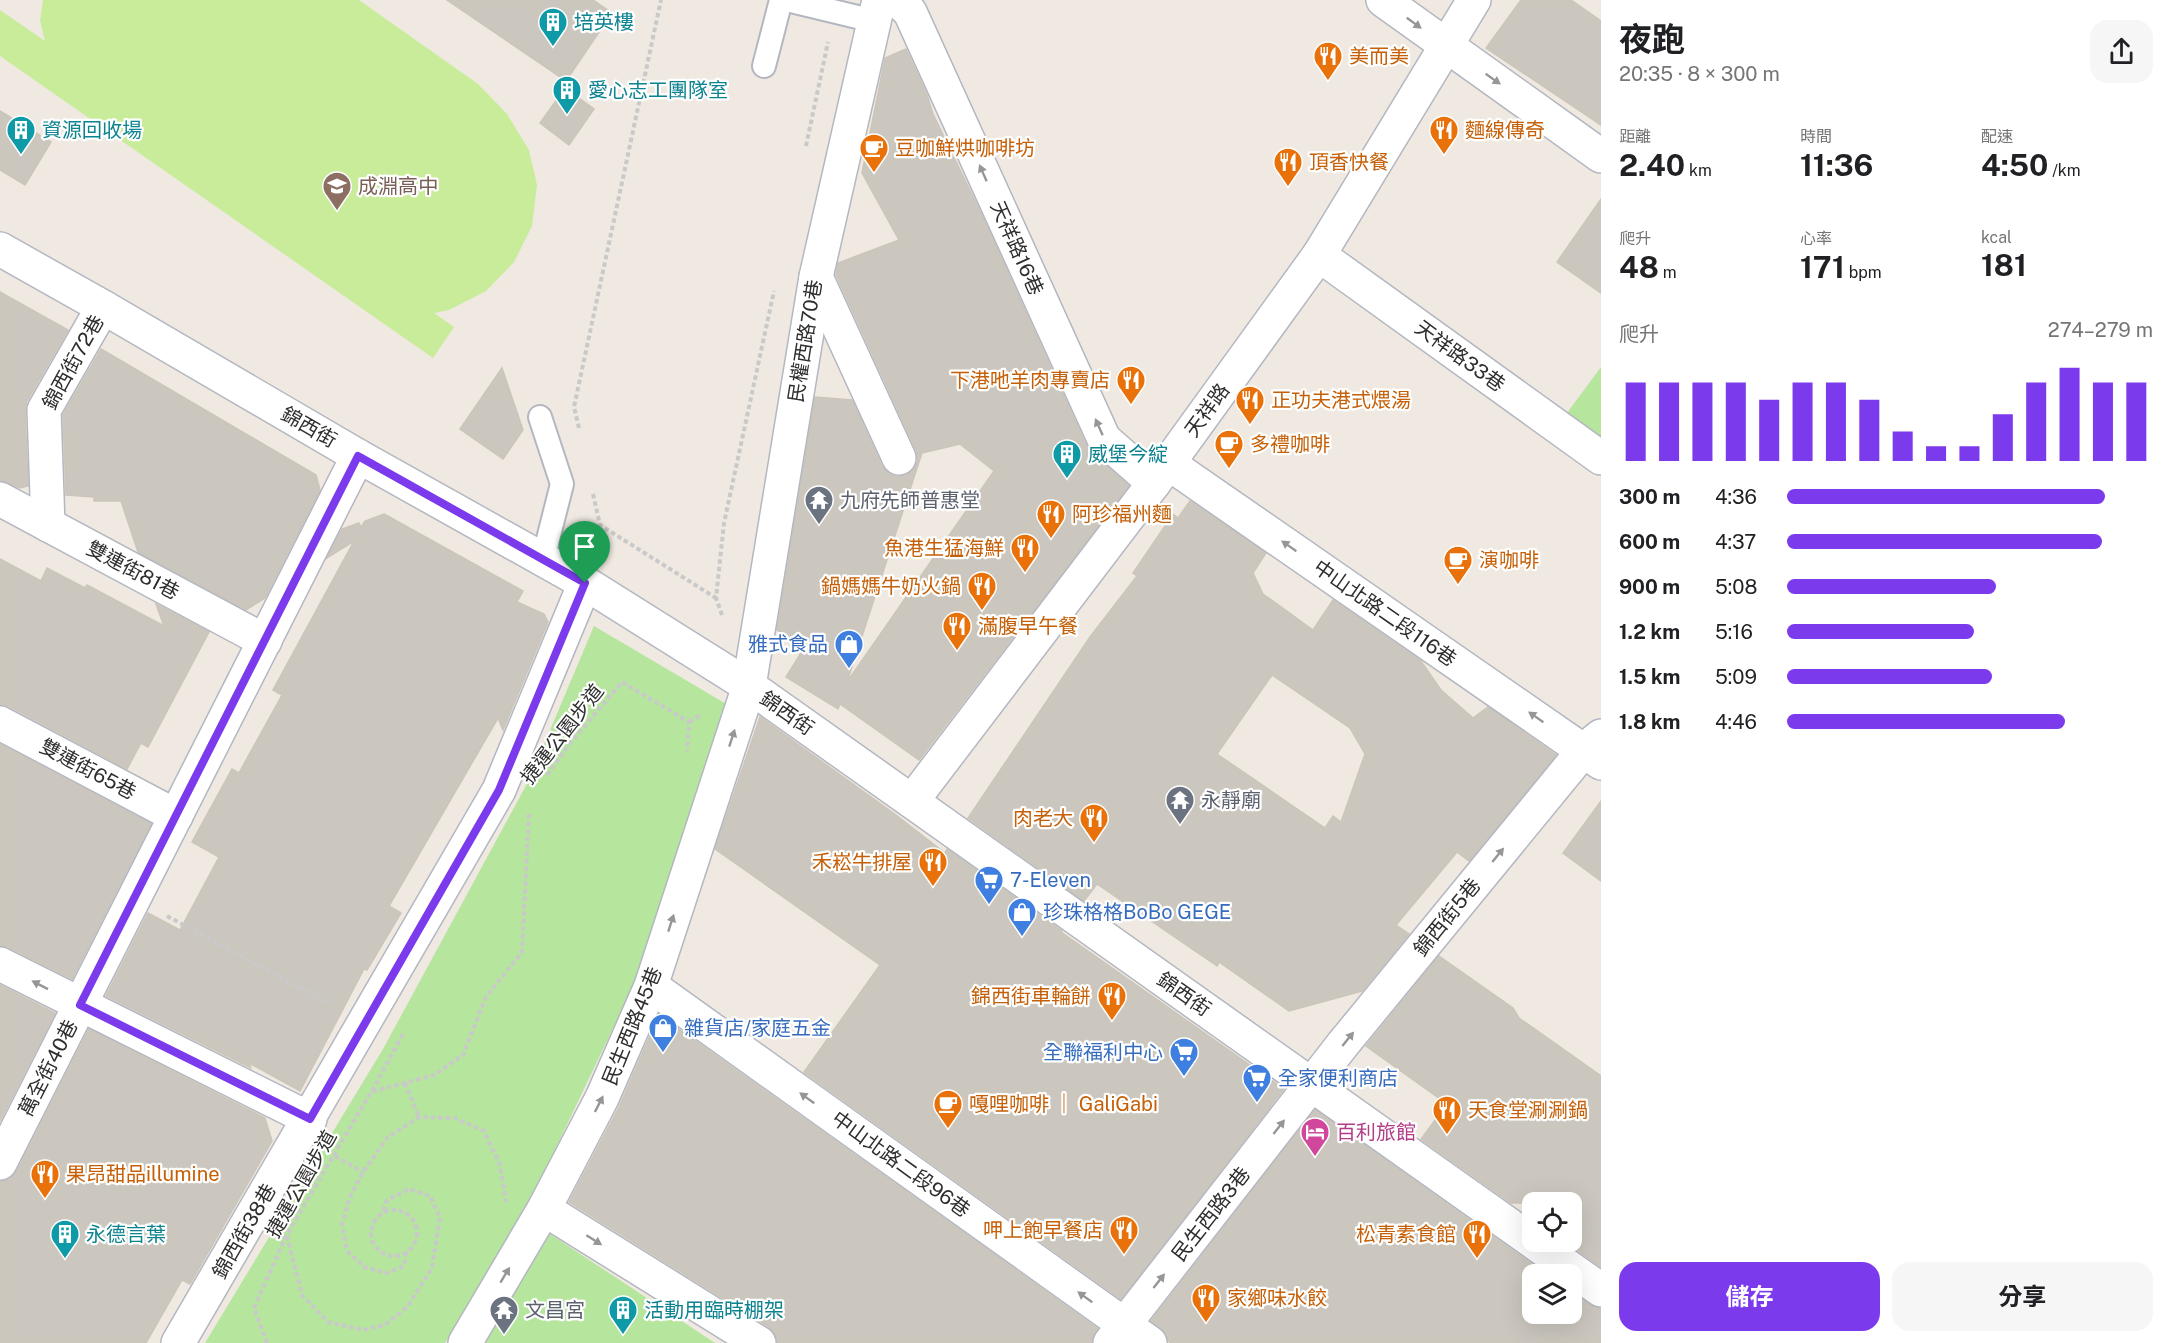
<!DOCTYPE html>
<html lang="zh-TW">
<head>
<meta charset="utf-8">
<style>
	:root { --surface:#fff; --page:#f6f6f6; --text:#202124; --muted:#757577; --accent:#7c3aed }
	body { margin:0; font-family:"Public Sans","Noto Sans TC",sans-serif; background:var(--page); color:var(--text); height:100vh; display:flex; flex-direction:column; font-size:22px; white-space:nowrap }
	* { box-sizing:border-box; margin:0 }
	p { font-size:20px; color:var(--muted) }
	.icon { flex:none; width:33px; height:33px; fill:none; stroke:currentColor; stroke-width:2; stroke-linecap:round; stroke-linejoin:round }
	.map { position:relative; flex:1; overflow:hidden }
	.drawer { display:flex; flex-direction:column; background:var(--surface); width:570px }
	.drawer>* { flex:none }
	.controls { position:absolute; left:1522px; top:1192px; display:grid; gap:12px }
	.controls a { display:grid; place-items:center; width:60px; height:60px; border-radius:12px; background:var(--surface); box-shadow:0 6px 24px #0002; font-size:30px }
	.pin { position:absolute; display:grid; place-items:center; width:51px; height:51px; color:#fff; margin:-62px -26px; border-radius:50% 50% 50% 0; rotate:-45deg; box-shadow:0 0 6px #0007 }
	.pin .icon { rotate:45deg }
	.round { display:grid; place-items:center; flex:none; width:63px; height:63px; border-radius:18px; background:var(--page) }
	.headline { display:flex; align-items:center; justify-content:space-between; height:102px; padding:0 18px }
	h1 { font-size:33px; font-weight:700; line-height:45px }
	.metrics { display:grid; grid-template-columns:repeat(3,1fr); gap:9px; height:102px; padding:6px 18px }
	.metrics div { display:grid; align-content:center }
	.metrics b { font-size:30px; font-weight:700 }
	.metrics small { font-size:16px; font-weight:400 }
	.metrics p { font-size:16px }
	.chart { height:168px; padding:12px 18px }
	.chart p { display:flex; justify-content:space-between }
	.chart svg { width:100%; height:108px; margin-top:6px; stroke:var(--accent); stroke-width:6 }
	.action { display:flex; gap:12px; margin-top:auto; padding:12px 18px }
	.action a { flex:1; height:69px; border-radius:18px; background:var(--accent); color:#fff; font-size:24px; font-weight:700; line-height:69px; text-align:center }
	.action a+a { background:var(--page); color:var(--text) }
	ul { padding:0 18px; list-style:none; font-size:20px }
	li { display:grid; grid-template-columns:96px 72px 1fr; align-items:center; height:45px }
	li i { height:15px; border-radius:8px; background:var(--accent) }
	main { display:flex; flex:1; min-height:0 }
	.map>svg:first-child { display:block }
</style>
</head>
<body>
<main>
<div class="map">
<svg width="1601" height="1343" viewBox="0 0 1601 1343">
	<rect width="100%" height="100%" fill="#efe9e1"/>
	<g fill="#b6e59e">
		<path d="M1601,367V444L1564,417Z"/>
		<path d="M594,626L728,705L636,980L531,1200L445,1343H205L383,1049L529,780Z"/>
		<path d="M550,1234L715,1343H483Z"/>
	</g>
	<path fill="#c9ec9a" d="M43,0H359L478,84L507,114L529,150L537,185L532,226L514,262L486,291L449,310L434,313L454,327L433,358L0,56V10L45,41L40,21Z"/>
	<g fill="#cbc7bf" stroke="#cbc5ba" stroke-width="1.5" fill-rule="evenodd">
		<path d="M447,0H593L612,13L566,81Z"/>
		<path d="M1521,0H1571L1601,21V125L1486,48Z"/>
		<path d="M906,49L927,95L933,114L980,211L1087,447L1129,486L919,760L840,704L838,709L786,677L804,648L777,630L815,397L852,400L882,466L889,474L898,477L907,475L914,469L918,460L916,450L836,275L838,263L899,240L862,173L885,58ZM960,444L994,471L847,682L922,453Z"/>
		<path d="M565,88L594,109L569,145L540,123Z"/>
		<path d="M0,111L51,142L25,185L0,170Z"/>
		<path d="M1601,199V293L1557,262Z"/>
		<path d="M0,292L68,330L27,401L25,411L28,486L20,488L0,480Z"/>
		<path d="M101,349L316,475L320,490L265,598L246,610L138,552L121,501H94V497L66,495L63,415Z"/>
		<path d="M502,368L523,430L503,459L460,429Z"/>
		<path d="M1190,501L1266,553L1253,573L1263,594L1313,630L1333,600L1421,661L1441,690L1473,718L1488,707L1556,755L1469,861L1457,852L1396,925L1409,934L1362,991L1289,1011L1219,962L1217,966L1097,884L1084,901L968,818L1090,637L1137,576L1133,573L1173,514L1178,518ZM1272,675L1350,728L1365,754L1341,822L1333,816L1325,828L1217,754Z"/>
		<path d="M384,514L523,591L517,602L544,614L548,622L503,730L498,718L389,906L401,913L367,970L364,969L300,1091L249,1063L251,1068L106,996L148,913L180,930L219,857L192,842L232,769L239,773L282,695L273,690L354,541L327,558L342,529L359,523L361,527L365,521Z"/>
		<path d="M0,559L41,581L47,568L85,588L87,585L164,626L156,604L209,632L148,747L141,743L127,769L9,706L0,704Z"/>
		<path d="M760,717L896,815L945,853L947,849L1062,931L1061,932L1284,1089L1121,1299L804,1072L880,965L715,849Z"/>
		<path d="M0,744L151,824L72,979L8,947L0,945Z"/>
		<path d="M1601,801V881L1563,853Z"/>
		<path d="M1439,956L1513,1008L1519,1018L1601,1076V1267L1572,1246V1203H1511L1421,1139L1447,1104L1366,1046Z"/>
		<path d="M0,985L55,1013L0,1121Z"/>
		<path d="M659,1015L1098,1329L1092,1343H778L775,1334L769,1327L569,1202L619,1107Z"/>
		<path d="M89,1029L265,1118L272,1141L190,1284L182,1280L146,1343H0V1182L10,1179L17,1171Z"/>
		<path d="M1315,1110L1547,1275H1533V1314H1572V1292L1590,1305L1601,1308V1343H1171L1168,1341L1167,1335L1161,1328L1151,1321Z"/>
	</g>
	<g fill="none" stroke-linecap="round" stroke-linejoin="round">
		<g stroke="#b4b7c1" stroke-width="26">
			<g id="lane">
				<path d="M787,0L874,21"/>
				<path d="M764,66L781,0"/>
				<path d="M540,417L562,484L543,559"/>
			</g>
		</g>
		<g stroke="#b4b7c1" stroke-width="36">
			<g id="street">
				<path d="M897,0L910,12L1104,439L1154,483"/>
				<path d="M1383,0L1601,156"/>
				<path d="M0,249L103,307L358,456L585,583L749,686L1601,1290"/>
				<path d="M1319,255L1601,458"/>
				<path d="M816,277L899,458"/>
				<path d="M1168,463L1601,763"/>
				<path d="M0,499L265,641"/>
				<path d="M48,525L44,410L103,307"/>
				<path d="M0,723L176,816"/>
				<path d="M912,801L1154,483L1319,255L1474,0"/>
				<path d="M0,964L310,1119"/>
				<path d="M651,986L1150,1343"/>
				<path d="M0,1163L358,456"/>
				<path d="M544,1209L759,1343"/>
				<path d="M178,1343L499,790L585,583"/>
				<path d="M465,1343L544,1209L602,1098L651,986L749,686L816,277L879,0"/>
				<path d="M1110,1343L1343,1044L1584,750L1601,736"/>
			</g>
		</g>
		<g stroke="#c9c9c9" stroke-width="4" stroke-dasharray="4.5 3" stroke-linecap="butt">
			<path d="M806,146L828,42"/>
			<path d="M579,428L574,407L661,0"/>
			<path d="M593,494L600,525L716,598"/>
			<path d="M722,615L716,598L724,523L774,291"/>
			<path d="M689,722L702,714"/>
			<path d="M547,775L571,742L622,682L689,722L687,751"/>
			<path d="M167,916L332,1005"/>
			<path d="M405,1083L419,1117"/>
			<path d="M372,1091L404,1032"/>
			<path d="M335,1156L363,1172"/>
			<circle cx="394" cy="1233" r="23"/>
			<path d="M287,1236L302,1295L328,1322L363,1330L385,1325L407,1307L432,1268L440,1217L430,1196L409,1189L387,1200L382,1214"/>
			<path d="M406,1252L404,1266L387,1273L364,1267L347,1251L342,1224L349,1199L363,1172L388,1137L419,1117L454,1118L484,1131L500,1165L506,1202"/>
			<path d="M267,1343L254,1308L286,1236L371,1092L434,1075L463,1055L486,997L522,952L529,813"/>
		</g>
		<use href="#lane" stroke="#fff" stroke-width="22"/>
		<use href="#street" stroke="#fff" stroke-width="33"/>
	</g>
	<defs><path id="oneway-solid" d="M-6-.8H1V-3.2L6.5 0L1 3.2V.8H-6Z" transform="scale(1.5)"/></defs>
	<g fill="#969696">
		<use href="#oneway-solid" transform="translate(1414 23) rotate(36)"/>
		<use href="#oneway-solid" transform="translate(1493 79) rotate(35)"/>
		<use href="#oneway-solid" transform="translate(983 173) rotate(-114)"/>
		<use href="#oneway-solid" transform="translate(1099 427) rotate(-114)"/>
		<use href="#oneway-solid" transform="translate(1289 546) rotate(-145)"/>
		<use href="#oneway-solid" transform="translate(1536 717) rotate(-145)"/>
		<use href="#oneway-solid" transform="translate(732 738) rotate(-72)"/>
		<use href="#oneway-solid" transform="translate(1498 855) rotate(-51)"/>
		<use href="#oneway-solid" transform="translate(671 923) rotate(-72)"/>
		<use href="#oneway-solid" transform="translate(40 985) rotate(-153)"/>
		<use href="#oneway-solid" transform="translate(1348 1039) rotate(-51)"/>
		<use href="#oneway-solid" transform="translate(807 1098) rotate(-144)"/>
		<use href="#oneway-solid" transform="translate(599 1104) rotate(-63)"/>
		<use href="#oneway-solid" transform="translate(1279 1127) rotate(-52)"/>
		<use href="#oneway-solid" transform="translate(594 1240) rotate(32)"/>
		<use href="#oneway-solid" transform="translate(505 1275) rotate(-59)"/>
		<use href="#oneway-solid" transform="translate(1159 1281) rotate(-52)"/>
		<use href="#oneway-solid" transform="translate(1085 1297) rotate(-144)"/>
	</g>
	<g fill="none" stroke-linecap="round" stroke-linejoin="round">
		<g stroke="#fff" stroke-width="12">
			<path id="route" d="M358,456L585,583L499,790L310,1119L80,1005Z"/>
		</g>
		<use href="#route" stroke="#7c3aed" stroke-width="8"/>
	</g>
	<defs>
		<g id="building-pin" transform="scale(1.5)"><path d="M0 17L-7.5 6A9.5 9.5 0 1 1 7.5 6Z" fill="#0f9aa8" stroke="#fff"/><path d="M-4-6H4V6H1V3H-1V6H-4ZM-2.5-4.3h1.7v1.8h-1.7ZM.8-4.3h1.7v1.8H.8ZM-2.5-1h1.7V.8h-1.7ZM.8-1h1.7V.8H.8Z" fill="#fff"/></g>
		<g id="restaurant-pin" transform="scale(1.5)"><path d="M0 17L-7.5 6A9.5 9.5 0 1 1 7.5 6Z" fill="#e8710a" stroke="#fff"/><path d="M-5-6h1v4h1v-4h1v4h1v-4h1v5L-1.5 .5V6h-2V.5L-5-1ZM5-6V6H3V1.5H1.5Q1.5-4 5-6Z" fill="#fff"/></g>
		<g id="cafe-pin" transform="scale(1.5)"><path d="M0 17L-7.5 6A9.5 9.5 0 1 1 7.5 6Z" fill="#e8710a" stroke="#fff"/><path d="M-5.5-4.5H6V0H3Q3 3.5 0 3.5H-2.5Q-5.5 3.5-5.5 0ZM3-3.2v2h1.7v-2ZM-6 4.5H4V6H-6Z" fill="#fff"/></g>
		<g id="school-pin" transform="scale(1.5)"><path d="M0 17L-7.5 6A9.5 9.5 0 1 1 7.5 6Z" fill="#8d6e63" stroke="#fff"/><path d="M0-5L7-2L0 1L-7-2ZM-4 1L0 2.5L4 1V4Q0 6-4 4Z" fill="#fff"/></g>
		<g id="temple-pin" transform="scale(1.5)"><path d="M0 17L-7.5 6A9.5 9.5 0 1 1 7.5 6Z" fill="#6b7280" stroke="#fff"/><path d="M0-6L5-2H3V0L6.5 2.5H4V6H1.5V3h-3V6H-4V2.5H-6.5L-3 0V-2H-5Z" fill="#fff"/></g>
		<g id="shop-pin" transform="scale(1.5)"><path d="M0 17L-7.5 6A9.5 9.5 0 1 1 7.5 6Z" fill="#3f7fe0" stroke="#fff"/><path d="M-5-2.5h2.3a2.7 3.5 0 0 1 5.4 0H5L5.5 6h-11ZM-1.5-2.5h3a1.5 2.3 0 0 0-3 0Z" fill="#fff"/></g>
		<g id="supermarket-pin" transform="scale(1.5)"><path d="M0 17L-7.5 6A9.5 9.5 0 1 1 7.5 6Z" fill="#3f7fe0" stroke="#fff"/><path d="M-6-5.5h2.5l.6 2H6L4.5 2H-2.5L-4.4-4H-6ZM-1.5 3.2a1.3 1.3 0 1 0 .1 0ZM3 3.2a1.3 1.3 0 1 0 .1 0Z" fill="#fff"/></g>
		<g id="hotel-pin" transform="scale(1.5)"><path d="M0 17L-7.5 6A9.5 9.5 0 1 1 7.5 6Z" fill="#d1479c" stroke="#fff"/><path d="M-6-4.5h1.5V1H6V5H4.5V3h-9V5H-6ZM-4 0a1.8 1.8 0 1 1 3.6 0ZM.5 0V-2.5h3Q6-2.5 6 0Z" fill="#fff"/></g>
	</defs>
	<g fill-rule="evenodd">
		<use href="#building-pin" x="553" y="22"/>
		<use href="#restaurant-pin" x="1328" y="56"/>
		<use href="#building-pin" x="567" y="90"/>
		<use href="#building-pin" x="21" y="130"/>
		<use href="#restaurant-pin" x="1444" y="130"/>
		<use href="#cafe-pin" x="874" y="148"/>
		<use href="#restaurant-pin" x="1288" y="162"/>
		<use href="#school-pin" x="337" y="186"/>
		<use href="#restaurant-pin" x="1131" y="380"/>
		<use href="#restaurant-pin" x="1250" y="400"/>
		<use href="#cafe-pin" x="1229" y="444"/>
		<use href="#building-pin" x="1067" y="454"/>
		<use href="#temple-pin" x="819" y="500"/>
		<use href="#restaurant-pin" x="1051" y="514"/>
		<use href="#restaurant-pin" x="1025" y="548"/>
		<use href="#cafe-pin" x="1458" y="560"/>
		<use href="#restaurant-pin" x="982" y="586"/>
		<use href="#restaurant-pin" x="957" y="626"/>
		<use href="#shop-pin" x="849" y="644"/>
		<use href="#temple-pin" x="1180" y="800"/>
		<use href="#restaurant-pin" x="1094" y="818"/>
		<use href="#restaurant-pin" x="933" y="862"/>
		<use href="#supermarket-pin" x="989" y="880"/>
		<use href="#shop-pin" x="1022" y="912"/>
		<use href="#restaurant-pin" x="1112" y="996"/>
		<use href="#shop-pin" x="663" y="1028"/>
		<use href="#supermarket-pin" x="1184" y="1052"/>
		<use href="#supermarket-pin" x="1257" y="1078"/>
		<use href="#cafe-pin" x="948" y="1104"/>
		<use href="#restaurant-pin" x="1447" y="1110"/>
		<use href="#hotel-pin" x="1315" y="1132"/>
		<use href="#restaurant-pin" x="45" y="1174"/>
		<use href="#restaurant-pin" x="1124" y="1230"/>
		<use href="#building-pin" x="65" y="1234"/>
		<use href="#restaurant-pin" x="1477" y="1234"/>
		<use href="#restaurant-pin" x="1206" y="1298"/>
		<use href="#temple-pin" x="504" y="1310"/>
		<use href="#building-pin" x="623" y="1310"/>
	</g>
	<g text-anchor="middle" dominant-baseline="central" stroke-width="4.5" stroke-linejoin="round" paint-order="stroke">
		<g font-size="20" fill="#0d838f" stroke="#fff" text-anchor="start">
			<text x="574" y="22">培英樓</text>
			<text x="588" y="90">愛心志工團隊室</text>
			<text x="42" y="130">資源回收場</text>
			<text x="1088" y="454">威堡今綻</text>
			<text x="86" y="1234">永德言葉</text>
			<text x="644" y="1310">活動用臨時棚架</text>
		</g>
		<g font-size="20" fill="#c56008" stroke="#fff" text-anchor="start">
			<text x="1349" y="56">美而美</text>
			<text x="1465" y="130">麵線傳奇</text>
			<text x="895" y="148">豆咖鮮烘咖啡坊</text>
			<text x="1309" y="162">頂香快餐</text>
			<text x="1110" y="380" text-anchor="end">下港吔羊肉專賣店</text>
			<text x="1271" y="400">正功夫港式煨湯</text>
			<text x="1250" y="444">多禮咖啡</text>
			<text x="1072" y="514">阿珍福州麵</text>
			<text x="1004" y="548" text-anchor="end">魚港生猛海鮮</text>
			<text x="1479" y="560">演咖啡</text>
			<text x="961" y="586" text-anchor="end">鍋媽媽牛奶火鍋</text>
			<text x="978" y="626">滿腹早午餐</text>
			<text x="1073" y="818" text-anchor="end">肉老大</text>
			<text x="912" y="862" text-anchor="end">禾崧牛排屋</text>
			<text x="1091" y="996" text-anchor="end">錦西街車輪餅</text>
			<text x="969" y="1104">嘎哩咖啡 ｜ GaliGabi</text>
			<text x="1468" y="1110">天食堂涮涮鍋</text>
			<text x="66" y="1174">果昂甜品illumine</text>
			<text x="1103" y="1230" text-anchor="end">呷上飽早餐店</text>
			<text x="1456" y="1234" text-anchor="end">松青素食館</text>
			<text x="1227" y="1298">家鄉味水餃</text>
		</g>
		<g font-size="20" fill="#785e54" stroke="#fff" text-anchor="start">
			<text x="358" y="186">成淵高中</text>
		</g>
		<g font-size="20" fill="#2e2e2e" stroke="#fff">
			<text transform="translate(1017 248) rotate(66)">天祥路16巷</text>
			<text transform="translate(805 341) rotate(-81)">民權西路70巷</text>
			<text transform="translate(1460 356) rotate(36)">天祥路33巷</text>
			<text transform="translate(73 362) rotate(-61)">錦西街72巷</text>
			<text transform="translate(1207 410) rotate(-54)">天祥路</text>
			<text transform="translate(309 427) rotate(30)">錦西街</text>
			<text transform="translate(133 570) rotate(28)">雙連街81巷</text>
			<text transform="translate(1385 613) rotate(35)">中山北路二段116巷</text>
			<text transform="translate(787 713) rotate(35)">錦西街</text>
			<text transform="translate(562 734) rotate(-52)">捷運公園步道</text>
			<text transform="translate(88 769) rotate(28)">雙連街65巷</text>
			<text transform="translate(1447 917) rotate(-51)">錦西街5巷</text>
			<text transform="translate(1184 994) rotate(35)">錦西街</text>
			<text transform="translate(632 1026) rotate(-68)">民生西路45巷</text>
			<text transform="translate(48 1068) rotate(-63)">萬全街40巷</text>
			<text transform="translate(901 1164) rotate(36)">中山北路二段96巷</text>
			<text transform="translate(301 1184) rotate(-60)">捷運公園步道</text>
			<text transform="translate(1211 1214) rotate(-52)">民生西路3巷</text>
			<text transform="translate(244 1231) rotate(-60)">錦西街38巷</text>
		</g>
		<g font-size="20" fill="#5b616d" stroke="#fff" text-anchor="start">
			<text x="840" y="500">九府先師普惠堂</text>
			<text x="1201" y="800">永靜廟</text>
			<text x="525" y="1310">文昌宮</text>
		</g>
		<g font-size="20" fill="#366cbe" stroke="#fff" text-anchor="start">
			<text x="828" y="644" text-anchor="end">雅式食品</text>
			<text x="1010" y="880">7-Eleven</text>
			<text x="1043" y="912">珍珠格格BoBo GEGE</text>
			<text x="684" y="1028">雜貨店/家庭五金</text>
			<text x="1163" y="1052" text-anchor="end">全聯福利中心</text>
			<text x="1278" y="1078">全家便利商店</text>
		</g>
		<g font-size="20" fill="#b23c85" stroke="#fff" text-anchor="start">
			<text x="1336" y="1132">百利旅館</text>
		</g>
	</g>
</svg>
<div class="controls">
<a><svg class="icon" aria-label="locate" viewBox="0 0 24 24"><circle cx="12" cy="12" r="6"/><path d="M12 2v4M12 18v4M2 12h4M18 12h4"/></svg></a>
<a><svg class="icon" aria-label="layers" viewBox="0 0 24 24"><path d="M12 4l9 5-9 5-9-5zM3 14l9 5 9-5"/></svg></a>
</div>
<div class="pin" style="left:585px;top:583px;background:#1e9e55"><svg class="icon" aria-label="arrive" viewBox="0 0 24 24"><path d="M6 21V4h12l-3 4 3 4H6"/></svg></div>
</div>
<section class="drawer">
<div class="headline"><div><h1>夜跑</h1><p>20:35 · 8 × 300 m</p></div><a class="round"><svg class="icon" aria-label="share" viewBox="0 0 24 24"><path d="M12 15V3M7 8l5-5 5 5M5 13v7h14v-7"/></svg></a></div>
<div class="metrics">
<div><p>距離</p><b>2.40<small> km</small></b></div>
<div><p>時間</p><b>11:36</b></div>
<div><p>配速</p><b>4:50<small> /km</small></b></div>
</div>
<div class="metrics">
<div><p>爬升</p><b>48<small> m</small></b></div>
<div><p>心率</p><b>171<small> bpm</small></b></div>
<div><p>kcal</p><b>181</b></div>
</div>
<div class="chart"><p><span>爬升</span>274–279 m</p>
<svg viewBox="0 0 160 44" preserveAspectRatio="none"><path d="M5 44V12M15 44V12M25 44V12M35 44V12M45 44V19M55 44V12M65 44V12M75 44V19M85 44V32M95 44V38M105 44V38M115 44V25M125 44V12M135 44V6M145 44V12M155 44V12"/></svg>
</div>
<ul>
<li><b>300 m</b>4:36<i style="width:87%"></i></li>
<li><b>600 m</b>4:37<i style="width:86%"></i></li>
<li><b>900 m</b>5:08<i style="width:57%"></i></li>
<li><b>1.2 km</b>5:16<i style="width:51%"></i></li>
<li><b>1.5 km</b>5:09<i style="width:56%"></i></li>
<li><b>1.8 km</b>4:46<i style="width:76%"></i></li>
</ul>
<div class="action"><a>儲存</a><a>分享</a></div>
</section>
</main>
</body>
</html>
